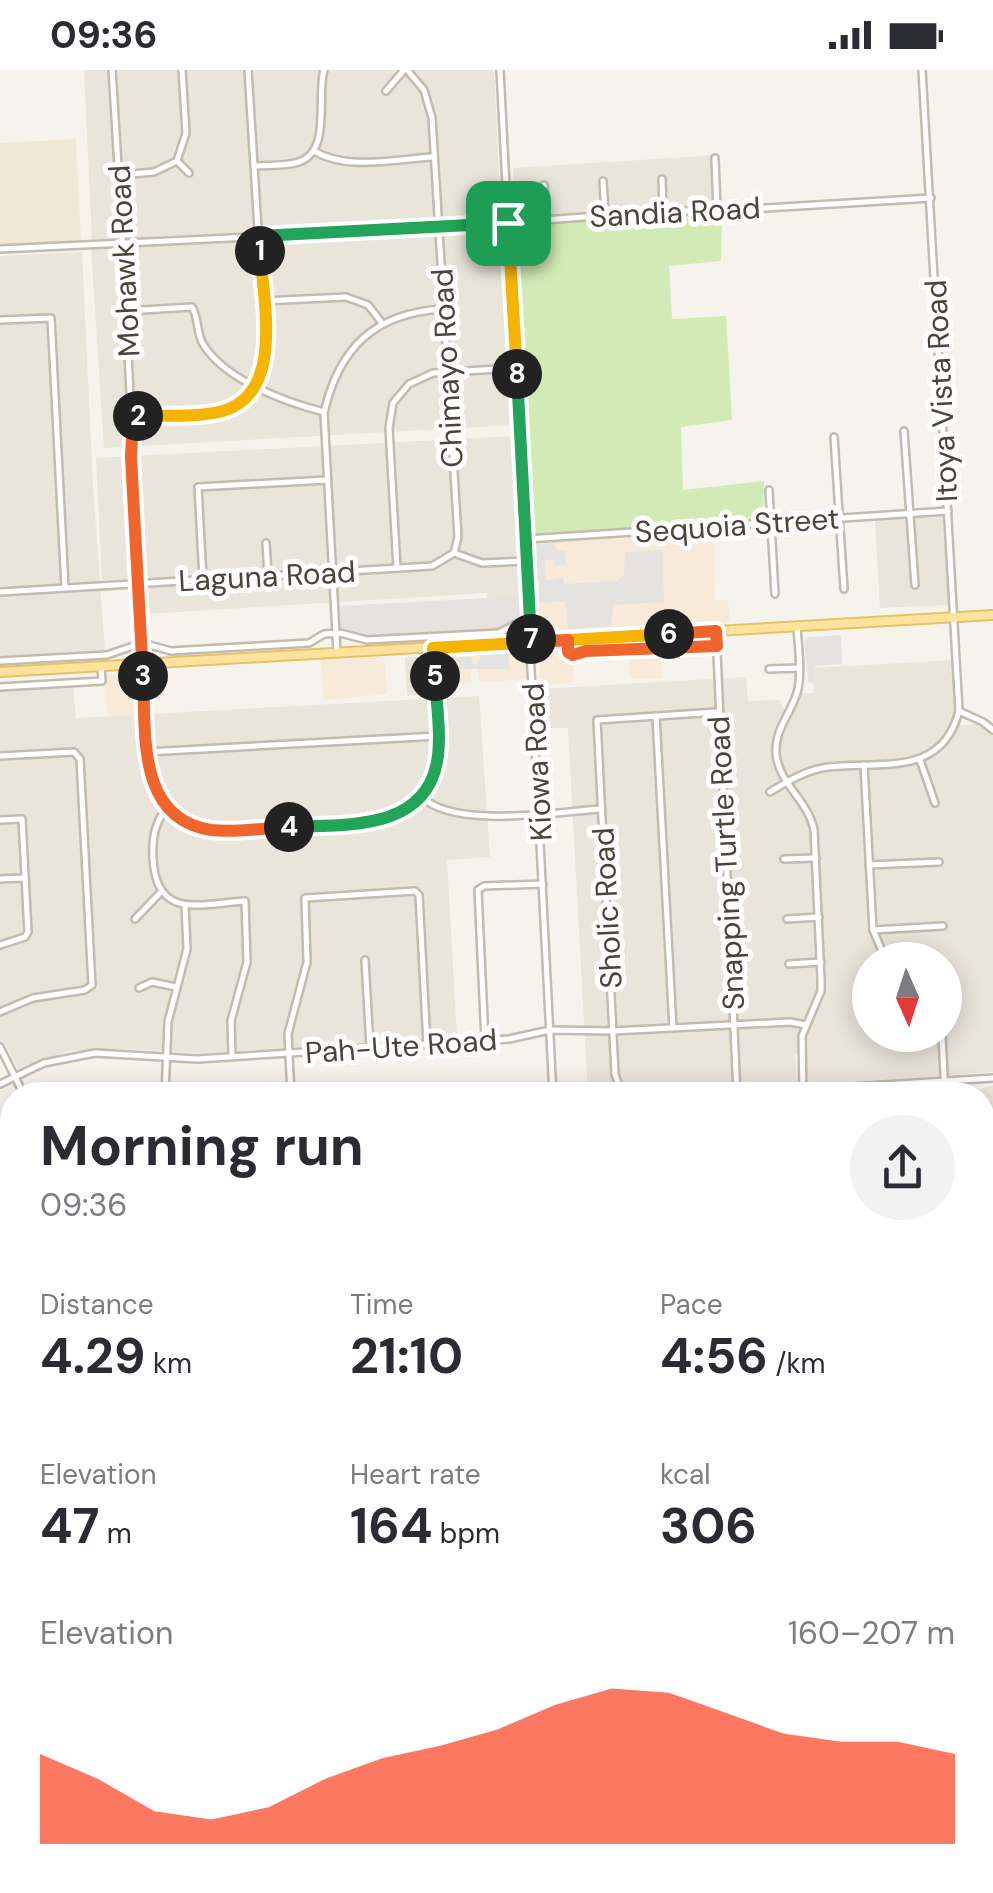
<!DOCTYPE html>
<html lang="en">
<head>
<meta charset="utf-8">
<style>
	:root { --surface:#fff; --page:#f2f2f3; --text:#2b2b33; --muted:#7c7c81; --accent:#fc3f1d }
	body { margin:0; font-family:"DM Sans",sans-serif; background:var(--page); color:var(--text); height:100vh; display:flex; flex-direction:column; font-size:38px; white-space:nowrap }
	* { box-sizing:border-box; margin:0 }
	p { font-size:32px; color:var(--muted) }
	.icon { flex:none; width:55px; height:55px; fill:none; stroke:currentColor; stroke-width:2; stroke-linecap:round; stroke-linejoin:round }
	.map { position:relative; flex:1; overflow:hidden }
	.side { position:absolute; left:0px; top:1012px; width:995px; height:812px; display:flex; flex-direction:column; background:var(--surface); border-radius:40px 40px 0 0; box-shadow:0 5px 25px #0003 }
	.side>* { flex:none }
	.needle { width:65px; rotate:177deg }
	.fabs { position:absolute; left:852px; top:872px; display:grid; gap:20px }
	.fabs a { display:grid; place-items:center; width:110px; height:110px; border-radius:50%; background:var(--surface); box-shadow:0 5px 25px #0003; font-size:50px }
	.pin { position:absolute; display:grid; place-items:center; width:85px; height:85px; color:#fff; margin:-42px; border-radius:20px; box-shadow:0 5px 15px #0006 }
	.km { position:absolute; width:50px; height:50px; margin:-25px; border-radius:50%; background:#222; color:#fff; font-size:28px; line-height:50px; text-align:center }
	.round { display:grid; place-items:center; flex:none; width:105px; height:105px; border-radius:52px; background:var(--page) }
	.overview { display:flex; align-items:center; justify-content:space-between; height:170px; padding:0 40px }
	h1 { font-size:55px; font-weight:700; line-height:75px }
	.metrics { display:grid; grid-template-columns:repeat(3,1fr); gap:15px; height:170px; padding:10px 40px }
	.metrics div { display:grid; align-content:center }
	.metrics b { font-size:50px; font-weight:700 }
	.metrics small { font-size:28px; font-weight:400 }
	.metrics p { font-size:28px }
	.chart { height:280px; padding:20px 40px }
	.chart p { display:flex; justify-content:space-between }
	.chart svg { width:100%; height:180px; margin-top:10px; fill:var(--accent); opacity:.7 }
	.status { display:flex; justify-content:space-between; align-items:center; height:70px; padding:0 50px; background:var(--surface); direction:ltr }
	.status svg { height:28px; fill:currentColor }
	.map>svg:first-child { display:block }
</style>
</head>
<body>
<div class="status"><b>09:36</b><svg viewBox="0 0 49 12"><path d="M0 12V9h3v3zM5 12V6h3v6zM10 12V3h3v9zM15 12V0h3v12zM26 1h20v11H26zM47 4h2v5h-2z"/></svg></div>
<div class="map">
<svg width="993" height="1823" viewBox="0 0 993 1823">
	<rect width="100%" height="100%" fill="#f6f3ec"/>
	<g fill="#eae5da" fill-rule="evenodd">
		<path d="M84,0H494L501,149L92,170Z"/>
		<path d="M719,85L722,143L517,154L513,98Z"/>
		<path d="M503,158L514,355L104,378L91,178Z"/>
		<path d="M82,182L93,416L105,582L0,588V186Z"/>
		<path d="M515,366L523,526L487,528V523L145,544L143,508L102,510L96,388Z"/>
		<path d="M943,447L948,535L880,538L875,450Z"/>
		<path d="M429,586L431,624L407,625L405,587Z"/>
		<path d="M952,590L955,635L952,651L962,655L993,653V1002L809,1015L805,984L795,985L798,1025H588L568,658H541L539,619L746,607L748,631L779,630L789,648L802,623H813L815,598ZM870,890H945V965H870Z"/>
		<path d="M73,616L76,648L479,626L490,787L447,790L457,968L200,983L126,979L70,981L18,999L5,973L0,976V620Z"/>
		<path d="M993,1015V1358L983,1359L982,1025H832L969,1016L981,1019Z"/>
		<path d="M982,1370L993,1371V1823H600V1813L982,1812Z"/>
		<path d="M12,1535V1812L589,1813V1823H0V1536Z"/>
	</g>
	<g fill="#f7ead8">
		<path d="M714,460L715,530H728L730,552L541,563L536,558L532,472Z"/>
		<path d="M560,578L573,588V613L541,615L539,583L545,579Z"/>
		<path d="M521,580L525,583L527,609L480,612L478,598L471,599V612L440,614L439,589L442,585Z"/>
		<path d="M660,580L662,609L630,608L629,581Z"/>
		<path d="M384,587L387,624L324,630L321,590Z"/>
		<path d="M138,603L141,644L109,646L103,614L106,605Z"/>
	</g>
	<path fill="#e6e2dd" d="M523,526V549L498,560L365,567L339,560L338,536Z"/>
	<path fill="#efe8d6" d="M76,69L81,171L0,175V73Z"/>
	<path fill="#d2eab5" d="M722,143L721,191L669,196L672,249L726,246L732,350L681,357L683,420L764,411L763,442L751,449L535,465L517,154Z"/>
	<g fill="#e5e3e0">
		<path d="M554,473L557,481H565L566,495L555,496L554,490H545L546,511L563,507L564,514L618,511L624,504L625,482L662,480L664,532L613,535L611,556L568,559L565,531L538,533L540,512L537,511L535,474Z"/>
		<path d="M841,565L842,594L815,596L814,613L808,612L804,572L808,567Z"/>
		<path d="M514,581V584L508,585L509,599H452V607H442L441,592H445V588L471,587L472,594H478L482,583Z"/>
	</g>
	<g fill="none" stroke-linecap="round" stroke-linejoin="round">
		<g stroke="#c2bbae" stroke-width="10">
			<g id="minor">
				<path d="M112,0C127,227 136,455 147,682C151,715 162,741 193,755C215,765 357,757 383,750C397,747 413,737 422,727C450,693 435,619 433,578"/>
				<path d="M407,0L424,20L432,48L458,467L454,483"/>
				<path d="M500,0L553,1025"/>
				<path d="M386,21L404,0"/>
				<path d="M314,81C347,101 396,89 433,87"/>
				<path d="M715,88L717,140"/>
				<path d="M177,91L189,103"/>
				<path d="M255,96C268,95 283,96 295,93C333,85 316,27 324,0"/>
				<path d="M119,105L154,102L177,91L186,63L182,0"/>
				<path d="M662,109L663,141"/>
				<path d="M603,111L605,143"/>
				<path d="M544,115L546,147"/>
				<path d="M0,179L439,158L663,141H717L931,128"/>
				<path d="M263,231L346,227L368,235L382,253"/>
				<path d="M126,241L192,237C199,248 196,262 203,274C225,310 285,332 324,342"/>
				<path d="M0,250L51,248L65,517"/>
				<path d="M133,346C187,344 254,356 266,287L248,0"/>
				<path d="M904,361L915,515"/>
				<path d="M834,367L844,519"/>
				<path d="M769,420L775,524"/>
				<path d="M527,469L948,441"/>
				<path d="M266,473L268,505"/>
				<path d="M397,498L389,358L393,333L409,314L433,303L516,298"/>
				<path d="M203,509L198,417L327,410"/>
				<path d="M0,522L432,496L454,483L482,493L528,491"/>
				<path d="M797,556C798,576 802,599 798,619C793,642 774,658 776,684C779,714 808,730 814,760L821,909V921L802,966L803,1025"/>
				<path d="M716,561L737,1025"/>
				<path d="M567,570L569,582L573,585L586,581L717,577"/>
				<path d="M337,583L324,343C339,277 375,243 443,239"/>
				<path d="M0,591L107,585L142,573L171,581L309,573L324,564L340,563L367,570L499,563L518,553L530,552"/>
				<path d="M769,599L799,598"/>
				<path d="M0,617L102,611L101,596"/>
				<path d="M959,641L983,652L993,660"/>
				<path d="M656,646L673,958"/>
				<path d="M147,682L438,666"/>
				<path d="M0,686L74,682L80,689L92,915L85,920L33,928L0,942"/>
				<path d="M920,690L935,733"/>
				<path d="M864,695L873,860L886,890"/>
				<path d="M770,722C788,711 806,700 828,697C880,691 942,708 959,641L922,0"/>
				<path d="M422,727C454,759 556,742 601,739"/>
				<path d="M167,737C155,753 152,767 153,788C156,850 199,834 245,831L247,892L231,951L232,985"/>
				<path d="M0,750L22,749L28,862L25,867L0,875"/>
				<path d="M784,789L816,788"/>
				<path d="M869,795L939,792"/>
				<path d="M0,809L24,808"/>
				<path d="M135,849L160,823"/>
				<path d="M787,849L819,847"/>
				<path d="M873,860L943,856"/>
				<path d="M365,890L370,977"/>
				<path d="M789,894L821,892"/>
				<path d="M945,916L950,915"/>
				<path d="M139,918L152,912L176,917"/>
				<path d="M942,965L945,1025"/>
				<path d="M485,971L478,820L484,816L543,814"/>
				<path d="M0,977L24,1025"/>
				<path d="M0,1014L44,993L95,983L197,989L509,969L550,960L613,961L790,952L806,955"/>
				<path d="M803,1020L993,1008"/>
				<path d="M165,1025L168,952L187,879L185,835"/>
				<path d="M291,1025L288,964L307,892L305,828L415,821L419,825L427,974"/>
				<path d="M622,1025L615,1004L597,650L717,642"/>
				<path d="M0,1213L12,1208"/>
				<path d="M982,1366L993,1365"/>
				<path d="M0,1423L12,1421"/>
				<path d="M0,1497L12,1496"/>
				<path d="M0,1577L12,1560"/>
				<path d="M0,1712L12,1695"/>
				<path d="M982,1789L993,1788"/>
				<path d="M132,1812V1823"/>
				<path d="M276,1812L277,1823"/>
				<path d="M426,1812L432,1823"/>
				<path d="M675,1812L680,1823"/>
				<path d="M829,1812V1823"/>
				<path d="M17,1823L25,1812"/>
				<path d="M346,1823L349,1812"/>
				<path d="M595,1823V1812"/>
				<path d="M683,1823L695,1812"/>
			</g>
		</g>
		<g stroke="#e6c16a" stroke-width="12">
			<path id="major" d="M0,602L993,545"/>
		</g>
		<use href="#minor" stroke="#fff" stroke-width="5"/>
		<use href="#major" stroke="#ffe39c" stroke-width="8"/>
	</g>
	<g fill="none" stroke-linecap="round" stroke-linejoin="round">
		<g stroke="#fff" stroke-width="20">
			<path id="split-1" d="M260,181L259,166L508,153"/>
		</g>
		<g stroke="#fff" stroke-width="20">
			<path id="split-2" d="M138,346C165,345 197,348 223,341C285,323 263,230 260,181"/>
		</g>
		<g stroke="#fff" stroke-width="20">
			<path id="split-3" d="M138,346H133L131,387L143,606"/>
		</g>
		<g stroke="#fff" stroke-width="20">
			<path id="split-4" d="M143,606C146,662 136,749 211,760C236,763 264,758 289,757"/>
		</g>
		<g stroke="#fff" stroke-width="20">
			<path id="split-5" d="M289,757C344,754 424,762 437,692C442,665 436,633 435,606"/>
		</g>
		<g stroke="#fff" stroke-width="20">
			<path id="split-6" d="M435,606L433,578L669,564"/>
		</g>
		<g stroke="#fff" stroke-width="20">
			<path id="split-7" d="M531,569L532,572L568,570V582L573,585L586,581L717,576L716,561L669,564"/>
		</g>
		<g stroke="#fff" stroke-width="20">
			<path id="split-8" d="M517,304L531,569"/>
		</g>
		<g stroke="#fff" stroke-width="20">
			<path id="split-9" d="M508,153L517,304"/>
		</g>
		<use href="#split-1" stroke="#22a559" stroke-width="12"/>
		<use href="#split-2" stroke="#f5b400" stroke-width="12"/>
		<use href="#split-3" stroke="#f0652b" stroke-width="12"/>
		<use href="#split-4" stroke="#f0652b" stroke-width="12"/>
		<use href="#split-5" stroke="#22a559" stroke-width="12"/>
		<use href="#split-6" stroke="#f5b400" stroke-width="12"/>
		<use href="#split-7" stroke="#f0652b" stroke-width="12"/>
		<use href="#split-8" stroke="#22a559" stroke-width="12"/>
		<use href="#split-9" stroke="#f5b400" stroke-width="12"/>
	</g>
	<g text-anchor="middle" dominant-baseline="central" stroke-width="10" stroke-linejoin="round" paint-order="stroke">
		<g font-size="30" fill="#4b4439" stroke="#fff">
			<text transform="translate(675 142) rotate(-3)">Sandia Road</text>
			<text transform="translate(124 191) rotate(-93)">Mohawk Road</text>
			<text transform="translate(447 298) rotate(-93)">Chimayo Road</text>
			<text transform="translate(941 321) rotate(-93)">Itoya Vista Road</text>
			<text transform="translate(737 455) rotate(-4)">Sequoia Street</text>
			<text transform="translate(267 506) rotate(-3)">Laguna Road</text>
			<text transform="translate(537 692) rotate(-93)">Kiowa Road</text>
			<text transform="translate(726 793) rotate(-93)">Snapping Turtle Road</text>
			<text transform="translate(607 838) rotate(-93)">Sholic Road</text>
			<text transform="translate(401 976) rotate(-4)">Pah-Ute Road</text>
		</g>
	</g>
</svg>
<div class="fabs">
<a><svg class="needle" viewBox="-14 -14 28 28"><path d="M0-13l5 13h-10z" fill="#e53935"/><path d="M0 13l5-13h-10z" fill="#7c7c81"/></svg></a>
</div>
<div class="pin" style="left:508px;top:153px;background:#1e9e55"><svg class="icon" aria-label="arrive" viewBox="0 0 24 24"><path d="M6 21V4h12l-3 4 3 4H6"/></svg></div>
<b class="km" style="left:260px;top:181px">1</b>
<b class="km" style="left:138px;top:346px">2</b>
<b class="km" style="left:143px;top:606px">3</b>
<b class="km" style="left:289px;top:757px">4</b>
<b class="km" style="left:435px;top:606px">5</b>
<b class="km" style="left:669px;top:564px">6</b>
<b class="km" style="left:531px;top:569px">7</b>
<b class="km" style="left:517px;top:304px">8</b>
<section class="side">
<div class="overview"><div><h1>Morning run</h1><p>09:36</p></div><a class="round"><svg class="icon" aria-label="share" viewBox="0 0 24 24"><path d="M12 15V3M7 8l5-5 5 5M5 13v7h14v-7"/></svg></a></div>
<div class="metrics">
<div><p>Distance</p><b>4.29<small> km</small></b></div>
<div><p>Time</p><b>21:10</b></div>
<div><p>Pace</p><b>4:56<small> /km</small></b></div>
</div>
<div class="metrics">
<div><p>Elevation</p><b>47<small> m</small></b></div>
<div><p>Heart rate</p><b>164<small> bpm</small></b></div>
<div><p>kcal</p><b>306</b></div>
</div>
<div class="chart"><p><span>Elevation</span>160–207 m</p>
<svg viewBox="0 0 160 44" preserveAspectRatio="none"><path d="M0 44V22L10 28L20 36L30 38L40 35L50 28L60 23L70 20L80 16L90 10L100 6L110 7L120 12L130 17L140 19L150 19L160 22V44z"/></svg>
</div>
</section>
</div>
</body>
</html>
